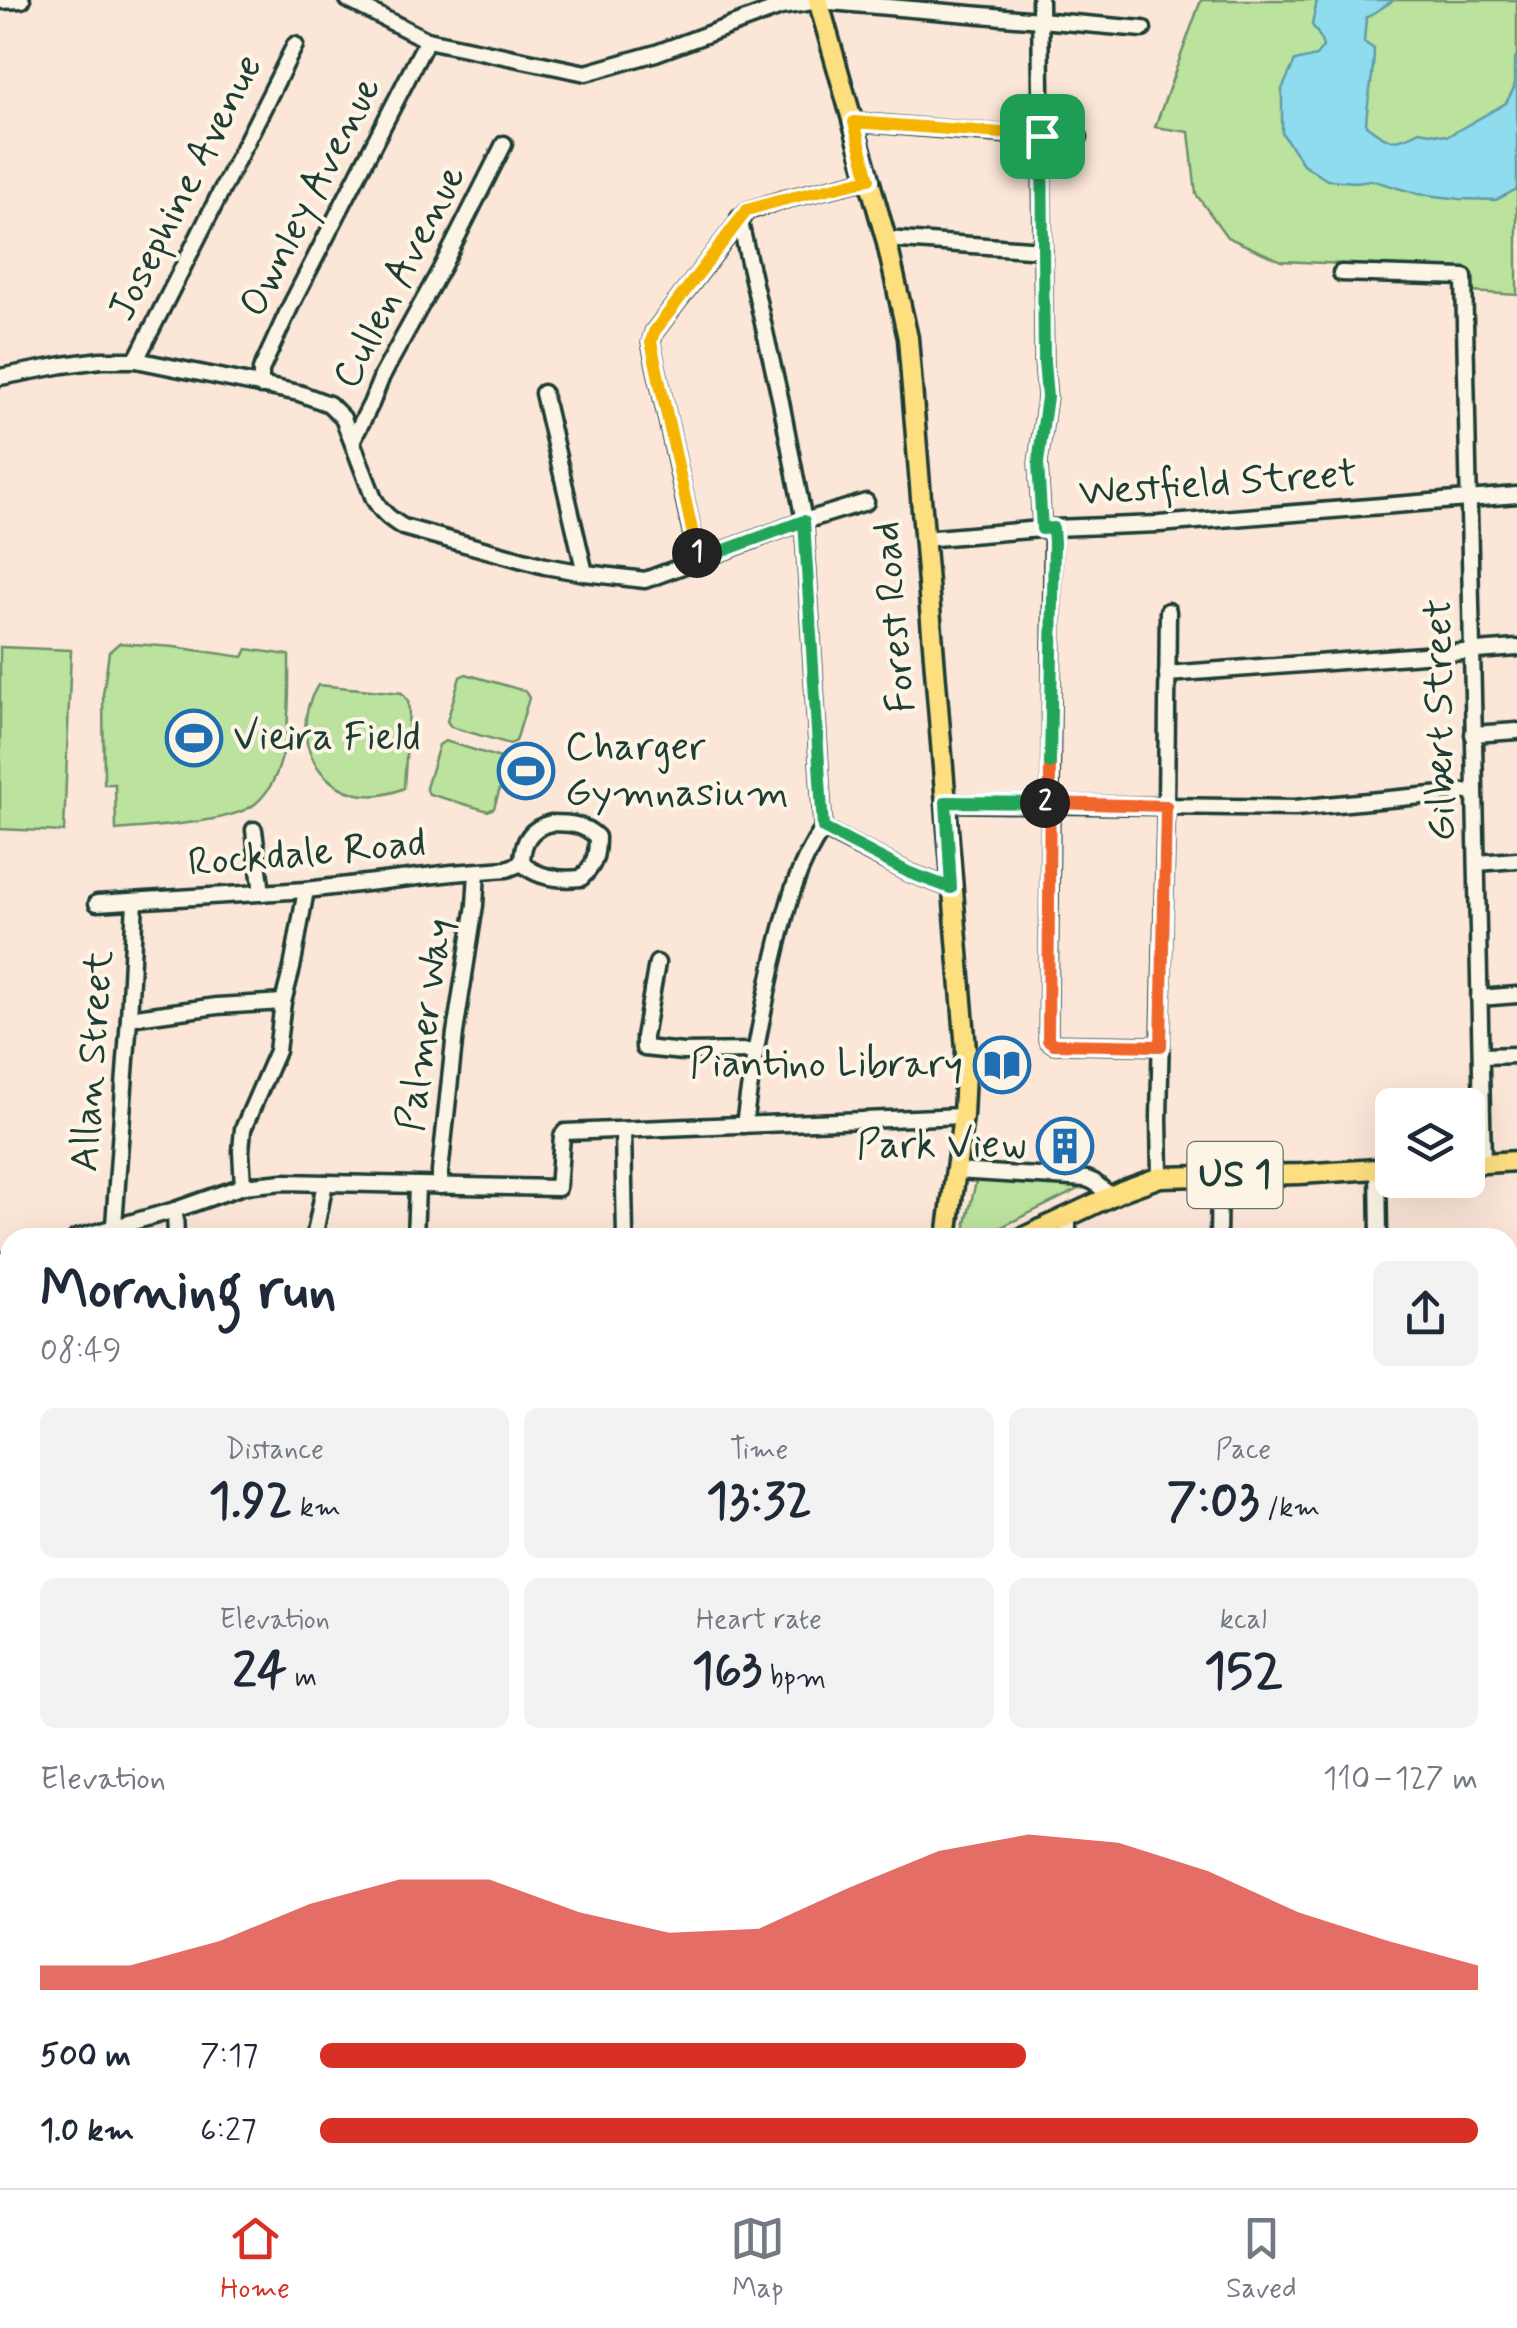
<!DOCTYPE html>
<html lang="en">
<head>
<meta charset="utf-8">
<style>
	:root { --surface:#fff; --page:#f2f2f3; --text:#1f2937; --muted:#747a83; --line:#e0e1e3; --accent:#d93025 }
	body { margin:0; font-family:Mynerve,sans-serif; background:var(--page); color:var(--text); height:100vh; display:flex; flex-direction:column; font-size:38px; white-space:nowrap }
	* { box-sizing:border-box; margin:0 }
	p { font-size:32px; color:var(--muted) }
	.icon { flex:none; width:55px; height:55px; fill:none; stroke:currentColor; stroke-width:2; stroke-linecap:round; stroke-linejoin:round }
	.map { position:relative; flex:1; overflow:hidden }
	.details { position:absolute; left:0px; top:1228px; width:1518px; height:962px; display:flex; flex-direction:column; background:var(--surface); border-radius:30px 30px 0 0; box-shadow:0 10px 40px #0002 }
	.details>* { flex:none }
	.tools { position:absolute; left:1375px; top:1088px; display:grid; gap:20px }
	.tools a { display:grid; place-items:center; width:110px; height:110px; border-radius:15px; background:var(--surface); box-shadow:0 10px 40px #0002; font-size:50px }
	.pin { position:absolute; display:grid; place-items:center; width:85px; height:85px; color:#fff; margin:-42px; border-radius:20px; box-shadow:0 5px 15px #0006 }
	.km { position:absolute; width:50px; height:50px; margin:-25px; border-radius:50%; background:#222; color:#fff; font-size:28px; line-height:50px; text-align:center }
	.round { display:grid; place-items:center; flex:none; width:105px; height:105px; border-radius:15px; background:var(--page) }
	.headline { display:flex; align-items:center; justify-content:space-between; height:170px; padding:0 40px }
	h1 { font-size:55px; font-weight:700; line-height:75px }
	.metrics { display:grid; grid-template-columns:repeat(3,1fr); gap:15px; height:170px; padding:10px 40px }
	.metrics div { display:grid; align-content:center; border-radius:15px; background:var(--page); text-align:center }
	.metrics b { font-size:50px; font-weight:700 }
	.metrics small { font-size:28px; font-weight:400 }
	.metrics p { font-size:28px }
	.chart { height:280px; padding:20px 40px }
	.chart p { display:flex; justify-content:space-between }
	.chart svg { width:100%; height:180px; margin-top:10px; fill:var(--accent); opacity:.7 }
	ul { padding:0 40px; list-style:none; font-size:32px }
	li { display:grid; grid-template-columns:160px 120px 1fr; align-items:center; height:75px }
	li i { height:25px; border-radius:12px; background:var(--accent) }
	.tabs { display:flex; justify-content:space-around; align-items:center; height:140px; border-top:2px solid var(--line); background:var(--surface); font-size:28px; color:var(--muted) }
	.tabs a { display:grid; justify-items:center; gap:5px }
	.tabs .active { color:var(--accent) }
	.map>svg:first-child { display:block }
</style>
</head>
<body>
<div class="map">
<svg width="1517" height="2188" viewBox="0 0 1517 2188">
	<rect width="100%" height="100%" fill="#fce6d8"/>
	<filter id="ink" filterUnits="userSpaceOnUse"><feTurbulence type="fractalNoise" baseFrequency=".01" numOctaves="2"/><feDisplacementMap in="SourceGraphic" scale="20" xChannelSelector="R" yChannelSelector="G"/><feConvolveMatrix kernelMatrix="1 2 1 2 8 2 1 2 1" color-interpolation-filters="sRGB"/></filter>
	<g filter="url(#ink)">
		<g fill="#bbe39e" stroke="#6d9069" stroke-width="2.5">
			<path d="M1201,0H1517V295L1472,292L1469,270L1281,261L1227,237L1196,194L1189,132L1155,127Z"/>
			<path d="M119,643L174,647L243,657L247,649L289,655C289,700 293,773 255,804C232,823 147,827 116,830L115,784H104L103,694L109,652Z"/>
			<path d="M0,647L71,650L64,832L0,829Z"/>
			<path d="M466,674L525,691L529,698L516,741L510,744L451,727L447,721L460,677Z"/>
			<path d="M318,685L402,693L408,701L409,711L404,788C336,819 279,747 318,685Z"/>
			<path d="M445,741L504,759L507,765L494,808L488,811L429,794L426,788L439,745Z"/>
			<path d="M977,1178H994L1000,1182L1059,1184L1063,1181L1085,1183V1186L981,1237C970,1237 966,1234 966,1223Z"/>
			<path d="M10,1699V1811L0,1812V1700Z"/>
			<path d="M170,2180H390L388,2188H172Z"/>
		</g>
		<path fill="#8fdcee" stroke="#629ca4" stroke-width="2.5" d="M1317,0H1394L1366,18L1364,42L1374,49C1374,76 1367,99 1366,125C1389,142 1394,145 1419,131L1448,136L1506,103L1514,88V62L1517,55V189L1496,200L1460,199L1418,194L1371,180L1356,182L1327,180L1303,164L1282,133V89L1295,61L1316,56L1323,47L1320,37L1312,25Z"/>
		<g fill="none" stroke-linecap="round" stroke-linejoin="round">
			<g stroke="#629ca4" stroke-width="2.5">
				<path d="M1517,1863V1869"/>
				<path d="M1095,2180V2188"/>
			</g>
			<g stroke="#1f3d34" stroke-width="21">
				<g id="minor">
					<path d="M348,0L427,40L586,73L656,53L781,7L819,1L1143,29"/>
					<path d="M1040,0L1044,362L1047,397L1038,463L1042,529"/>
					<path d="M0,1L22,0"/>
					<path d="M854,122L1042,137H1079"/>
					<path d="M739,218L781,402L804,521L823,829C794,870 785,916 773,965C761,1019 751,1071 744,1125"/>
					<path d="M886,239L1043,250"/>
					<path d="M1341,273L1464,277L1483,1163"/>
					<path d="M136,360L295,45"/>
					<path d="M0,377L63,365L101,360H136L299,393L329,404L343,418L374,499C382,513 390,519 403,527L545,566L585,573L645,580L804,521L866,502"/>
					<path d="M261,386V370L290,307L427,40"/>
					<path d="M543,393L585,573"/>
					<path d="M353,439L371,404L382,376L442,267L504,144"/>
					<path d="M1053,528L1048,1040L1054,1044L1161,1046"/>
					<path d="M923,539L1053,528L1159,524L1517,495"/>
					<path d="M698,560L651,343L654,332L747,211L782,200L869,179"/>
					<path d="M1167,674L1517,648"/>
					<path d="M1473,734L1517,731"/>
					<path d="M945,803L1295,808L1474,791"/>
					<path d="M551,823C569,823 584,824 597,837C597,856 595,865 581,878C560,880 537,878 522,863C522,842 530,828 551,823Z"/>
					<path d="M823,829L910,873L951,888"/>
					<path d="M254,830L262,893"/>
					<path d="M1477,863L1517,860"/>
					<path d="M97,903L306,890L452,873L507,869L522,863"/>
					<path d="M657,963L644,1037V1048L683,1052L754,1051"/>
					<path d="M1479,998L1517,995"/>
					<path d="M129,1018L217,1006L283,1002"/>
					<path d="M1481,1056L1517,1055"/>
					<path d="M623,1130L625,1238"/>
					<path d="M1378,1168L1379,1238"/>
					<path d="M956,1171L1087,1179L1094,1182L1111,1196"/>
					<path d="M1160,1177L1159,1118L1166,806L1168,611"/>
					<path d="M243,1186L241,1151L243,1129L277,1051L283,1002L292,968L306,890"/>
					<path d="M440,1186V1172L455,1033L475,905L477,872"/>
					<path d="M175,1210L176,1238"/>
					<path d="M1068,1216V1238"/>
					<path d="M114,1225L129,1018L135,901"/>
					<path d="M76,1238L175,1210L243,1186L283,1182L558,1188L562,1136L565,1132L963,1116"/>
					<path d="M314,1238L325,1183"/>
					<path d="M415,1238L417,1186"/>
					<path d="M1218,1238L1219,1176"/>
					<path d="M0,1262L10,1259"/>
					<path d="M0,1534L10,1528"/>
					<path d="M0,1618L10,1617"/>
					<path d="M0,2066L10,2064"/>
					<path d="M1508,2139L1517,2138"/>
					<path d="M157,2180L159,2188"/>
					<path d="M1385,2188V2180"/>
				</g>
			</g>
			<g stroke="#1f3d34" stroke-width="25">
				<g id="major">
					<path d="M818,0L886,239L908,338L966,1050L963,1116L947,1238"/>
					<path d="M1468,1164L1517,1161"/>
					<path d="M1022,1238L1124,1190L1160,1177L1300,1174L1392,1168"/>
					<path d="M0,1581L10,1580"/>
					<path d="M629,2180L633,2188"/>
					<path d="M592,2188L594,2180"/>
				</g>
			</g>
			<use href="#minor" stroke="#fcf5e5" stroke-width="14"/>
			<use href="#major" stroke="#fedf80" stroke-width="18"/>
		</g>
	</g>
	<g fill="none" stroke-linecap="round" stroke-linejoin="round" filter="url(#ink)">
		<g stroke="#fff" stroke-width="20">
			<path id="split-1" d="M697,553L651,342L654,332L747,210L782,200L869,179L854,122L1042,136"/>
		</g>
		<g stroke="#fff" stroke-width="20">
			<path id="split-2" d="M697,553L698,560L804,521L823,828L910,873L951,888L946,802L1045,803"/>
		</g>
		<g stroke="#fff" stroke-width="20">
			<path id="split-3" d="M1045,803H1049L1166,806L1161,1046L1054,1044L1048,1040L1050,763"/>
		</g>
		<g stroke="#fff" stroke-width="20">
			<path id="split-4" d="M1042,136L1044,362L1047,397L1038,463L1042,529L1053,528L1054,542L1050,763"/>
		</g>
		<use href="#split-1" stroke="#f5b400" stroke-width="12"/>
		<use href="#split-2" stroke="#22a559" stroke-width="12"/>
		<use href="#split-3" stroke="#f0652b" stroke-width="12"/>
		<use href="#split-4" stroke="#22a559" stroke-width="12"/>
	</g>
	<defs>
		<g id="stadium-ring" transform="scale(2.875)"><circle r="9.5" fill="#fcf5e5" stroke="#1f6fb2" stroke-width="1.5"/><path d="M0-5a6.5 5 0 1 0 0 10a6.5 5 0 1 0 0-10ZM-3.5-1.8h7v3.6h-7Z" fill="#1f6fb2"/></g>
		<g id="library-ring" transform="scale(2.875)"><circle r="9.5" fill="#fcf5e5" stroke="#1f6fb2" stroke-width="1.5"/><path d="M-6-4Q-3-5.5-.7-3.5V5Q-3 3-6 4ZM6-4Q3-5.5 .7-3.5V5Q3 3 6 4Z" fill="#1f6fb2"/></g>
		<g id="building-ring" transform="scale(2.875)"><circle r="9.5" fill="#fcf5e5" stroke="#1f6fb2" stroke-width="1.5"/><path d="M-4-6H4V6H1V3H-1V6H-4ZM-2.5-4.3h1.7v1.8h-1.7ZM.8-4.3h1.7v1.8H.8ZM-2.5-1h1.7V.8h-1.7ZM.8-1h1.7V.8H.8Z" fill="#1f6fb2"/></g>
	</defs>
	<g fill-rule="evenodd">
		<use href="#stadium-ring" x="194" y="738"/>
		<use href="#stadium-ring" x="526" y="771"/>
		<use href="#library-ring" x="1002" y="1065"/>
		<use href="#building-ring" x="1065" y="1146"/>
	</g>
	<g text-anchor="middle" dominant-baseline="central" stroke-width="8" stroke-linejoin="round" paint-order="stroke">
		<rect fill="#fcf5e5" stroke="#617469" stroke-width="2.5" x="1187.5" y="1142" width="95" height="66" rx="8"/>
		<g font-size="38" font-weight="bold" fill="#1f3d34">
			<text x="1235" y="1175">US 1</text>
		</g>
		<g font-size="40" fill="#1f3d34" stroke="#fcf5e5">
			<text transform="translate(186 188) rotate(-63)">Josephine Avenue</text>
			<text transform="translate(311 197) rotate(-63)">Ownley Avenue</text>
			<text transform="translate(400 277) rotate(-63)">Cullen Avenue</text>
			<text transform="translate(1218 484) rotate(-4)">Westfield Street</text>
			<text transform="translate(895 617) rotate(-95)">Forest Road</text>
			<text transform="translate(1441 720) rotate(-91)">Gilbert Street</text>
			<text transform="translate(307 854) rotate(-5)">Rockdale Road</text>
			<text transform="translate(426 1025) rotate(-82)">Palmer Way</text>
			<text transform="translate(93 1061) rotate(-86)">Allan Street</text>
		</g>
		<g font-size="40" fill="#1f3d34" stroke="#fcf5e5" text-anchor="start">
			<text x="233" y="738">Vieira Field</text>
			<text x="565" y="748">Charger<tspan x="565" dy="46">Gymnasium</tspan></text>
			<text x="963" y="1065" text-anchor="end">Piantino Library</text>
			<text x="1026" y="1146" text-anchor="end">Park View</text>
		</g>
	</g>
</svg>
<div class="tools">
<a><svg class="icon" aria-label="layers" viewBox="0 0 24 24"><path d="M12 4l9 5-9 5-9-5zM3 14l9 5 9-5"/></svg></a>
</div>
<div class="pin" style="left:1042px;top:136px;background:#1e9e55"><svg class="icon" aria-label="arrive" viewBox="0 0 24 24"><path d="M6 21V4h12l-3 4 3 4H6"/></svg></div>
<b class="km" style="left:697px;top:553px">1</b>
<b class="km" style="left:1045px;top:803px">2</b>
<section class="details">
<div class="headline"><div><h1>Morning run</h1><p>08:49</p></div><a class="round"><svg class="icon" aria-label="share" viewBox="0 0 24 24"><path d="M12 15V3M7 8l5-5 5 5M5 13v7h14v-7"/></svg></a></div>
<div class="metrics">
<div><p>Distance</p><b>1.92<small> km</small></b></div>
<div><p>Time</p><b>13:32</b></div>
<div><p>Pace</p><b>7:03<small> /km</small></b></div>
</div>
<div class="metrics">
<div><p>Elevation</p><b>24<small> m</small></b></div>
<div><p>Heart rate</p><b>163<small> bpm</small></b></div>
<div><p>kcal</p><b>152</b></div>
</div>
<div class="chart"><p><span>Elevation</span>110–127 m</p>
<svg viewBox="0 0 160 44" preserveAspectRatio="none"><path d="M0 44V38L10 38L20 32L30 23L40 17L50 17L60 25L70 30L80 29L90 19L100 10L110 6L120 8L130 15L140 25L150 32L160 38V44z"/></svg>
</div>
<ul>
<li><b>500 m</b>7:17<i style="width:61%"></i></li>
<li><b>1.0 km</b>6:27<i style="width:100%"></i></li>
</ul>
</section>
</div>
<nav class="tabs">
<a class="active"><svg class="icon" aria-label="home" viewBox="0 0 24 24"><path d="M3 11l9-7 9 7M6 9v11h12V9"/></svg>Home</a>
<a><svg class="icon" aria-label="map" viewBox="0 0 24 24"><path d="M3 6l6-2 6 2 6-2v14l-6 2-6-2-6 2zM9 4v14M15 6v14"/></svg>Map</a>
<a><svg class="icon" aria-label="saved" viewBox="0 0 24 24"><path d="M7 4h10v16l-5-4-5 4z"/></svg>Saved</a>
</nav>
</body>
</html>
